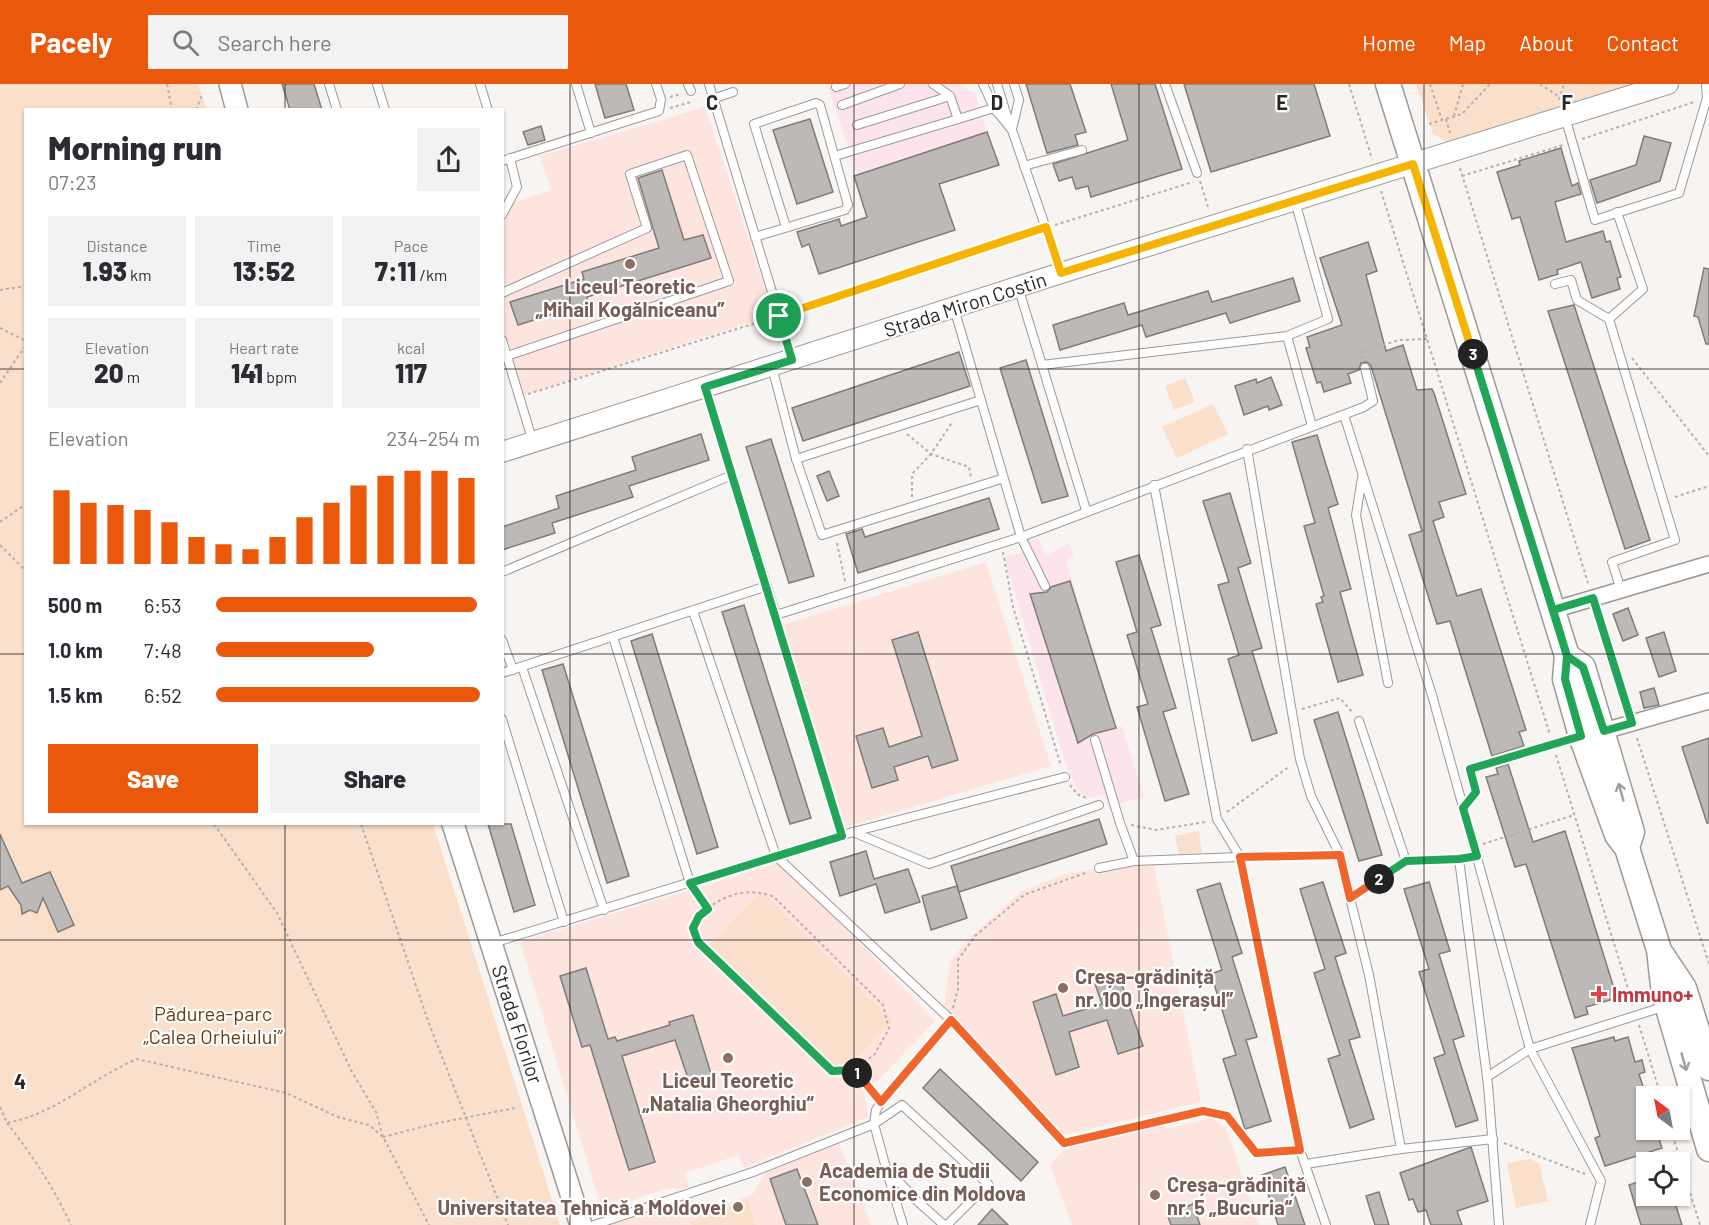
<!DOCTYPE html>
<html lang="en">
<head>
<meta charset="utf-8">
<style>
	:root { --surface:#fff; --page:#f2f2f3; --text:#2b2b33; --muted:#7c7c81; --accent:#ea580c }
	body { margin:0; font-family:Barlow,sans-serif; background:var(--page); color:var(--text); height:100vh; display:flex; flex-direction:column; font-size:22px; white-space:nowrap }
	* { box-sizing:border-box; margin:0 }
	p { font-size:20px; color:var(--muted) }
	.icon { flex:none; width:33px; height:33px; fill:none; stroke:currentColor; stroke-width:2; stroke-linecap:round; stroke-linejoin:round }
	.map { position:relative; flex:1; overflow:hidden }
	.drawer { position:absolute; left:24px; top:24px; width:480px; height:717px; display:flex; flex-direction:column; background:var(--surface); border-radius:0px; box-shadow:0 2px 4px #0004 }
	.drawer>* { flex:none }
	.needle { width:39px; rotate:328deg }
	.fabs { position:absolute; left:1636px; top:1002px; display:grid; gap:12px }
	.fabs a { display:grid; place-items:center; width:54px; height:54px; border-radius:0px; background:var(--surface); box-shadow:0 2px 4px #0004; font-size:30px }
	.pin { position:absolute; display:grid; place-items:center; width:51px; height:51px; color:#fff; margin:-26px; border:3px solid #fff; border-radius:50%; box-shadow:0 2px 6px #0007 }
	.km { position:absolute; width:30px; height:30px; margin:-15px; border-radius:50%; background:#222; color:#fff; font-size:16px; line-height:30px; text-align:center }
	.round { display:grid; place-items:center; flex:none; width:63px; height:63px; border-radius:0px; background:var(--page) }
	.headline { display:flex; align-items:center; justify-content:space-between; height:102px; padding:0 24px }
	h1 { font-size:33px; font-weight:800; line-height:45px }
	.metrics { display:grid; grid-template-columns:repeat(3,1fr); gap:9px; height:102px; padding:6px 24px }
	.metrics div { display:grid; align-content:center; border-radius:0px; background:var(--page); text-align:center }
	.metrics b { font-size:26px; font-weight:800 }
	.metrics small { font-size:16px; font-weight:400 }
	.metrics p { font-size:16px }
	.chart { height:168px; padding:12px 24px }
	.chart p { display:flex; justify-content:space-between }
	.chart svg { width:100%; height:108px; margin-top:6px; stroke:var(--accent); stroke-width:6 }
	.button { display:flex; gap:12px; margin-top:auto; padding:12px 24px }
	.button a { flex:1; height:69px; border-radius:0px; background:var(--accent); color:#fff; font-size:24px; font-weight:800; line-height:69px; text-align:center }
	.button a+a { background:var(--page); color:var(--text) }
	ul { padding:0 24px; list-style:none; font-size:20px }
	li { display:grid; grid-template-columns:96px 72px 1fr; align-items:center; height:45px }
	li i { height:15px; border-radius:8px; background:var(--accent) }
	header { display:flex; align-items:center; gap:36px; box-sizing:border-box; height:84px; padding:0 30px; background:var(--accent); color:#fff }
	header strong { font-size:28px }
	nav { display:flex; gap:33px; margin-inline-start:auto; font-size:21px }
	.search { width:420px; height:54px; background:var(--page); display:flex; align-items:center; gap:15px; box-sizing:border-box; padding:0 21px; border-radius:0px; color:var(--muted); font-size:22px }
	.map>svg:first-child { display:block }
</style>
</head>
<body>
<header>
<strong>Pacely</strong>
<div class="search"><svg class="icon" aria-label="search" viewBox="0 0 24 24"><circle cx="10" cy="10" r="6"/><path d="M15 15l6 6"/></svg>Search here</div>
<nav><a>Home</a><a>Map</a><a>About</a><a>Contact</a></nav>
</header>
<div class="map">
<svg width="1709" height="1141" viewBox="0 0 1709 1141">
	<rect width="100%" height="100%" fill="#f8f4f1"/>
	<g fill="#fde3eb">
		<path d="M827,0H960L976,11L987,48L858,91Z"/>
		<path d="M1039,454L1046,472L1069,459L1074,472L1066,477L1116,644L1122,642L1144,713L1108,723L1104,710L1087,714L1077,705L1065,678L1004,473L1024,468L1021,460Z"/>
	</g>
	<g fill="#fee4de">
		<path d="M705,23L774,231L523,311L503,253L502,128L507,121L551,106L540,72Z"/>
		<path d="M986,478L1051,682L846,743L782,541Z"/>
		<path d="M781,778L935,937L865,1010L868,1033L744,1084L738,1071L685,1089L689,1104L665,1105L602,1126L520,858Z"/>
		<path d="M1154,780L1201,1018L1064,1051L943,930L950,877L971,852L1022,807L1065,790L1099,784Z"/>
		<path d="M1211,1034L1226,1044L1259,1141H1072L1050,1081L1066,1064L1158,1041L1168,1045Z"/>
		<path d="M838,1057L871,1141H606L605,1137L671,1115L695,1132L753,1110L766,1086Z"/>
	</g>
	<g fill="#fadfcb">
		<path d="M0,0H198L206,25L26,26V740H433L560,1141H0Z"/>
		<path d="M1416,0H1635L1449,58L1433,50Z"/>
		<path d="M1185,294L1195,318L1174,326L1165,302Z"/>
		<path d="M1213,320L1228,350L1177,374L1162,343Z"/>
		<path d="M1199,747L1202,769L1179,770L1175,752Z"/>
		<path d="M762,808L892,937L835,995L705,866Z"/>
		<path d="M1530,1075L1539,1079L1548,1117L1516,1124L1507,1079Z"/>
		<path d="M747,1116L756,1141H692L691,1138Z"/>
	</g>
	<g fill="#bdb9b7" stroke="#807c7a" stroke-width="1.5">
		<path d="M282,0H314L322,26H290Z"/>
		<path d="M595,0H626L634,26L605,34Z"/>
		<path d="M1026,0H1070L1086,48L1075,51L1078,61L1047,69Z"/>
		<path d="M1111,0H1155L1182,85L1091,113L1088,102L1076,105L1072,93L1059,97L1053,80L1128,56Z"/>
		<path d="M1184,0H1314L1330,52L1211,88Z"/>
		<path d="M810,35L833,108L797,120L773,46Z"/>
		<path d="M541,42L545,56L528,61L523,48Z"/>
		<path d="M987,48L999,81L939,100L955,146L819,190L809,160L802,163L797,148L839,135L841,142L867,133L854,92Z"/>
		<path d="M1644,52L1671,59L1660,97L1597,119L1590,96L1636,81Z"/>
		<path d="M1561,64L1572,102L1578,99L1581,110L1555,118L1566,158L1603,147L1606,158L1610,157L1621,193L1617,194L1620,205L1592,214L1581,178L1557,186L1558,190L1539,196L1520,133L1512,135L1497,88L1520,81L1519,77Z"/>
		<path d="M662,86L684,156L703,151L711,174L587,213L588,219L518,241L510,218L584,195L582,188L659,164L638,94Z"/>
		<path d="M1368,158L1377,187L1366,191L1386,267L1403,261L1417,306L1432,305L1434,309L1466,410L1439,418L1444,433L1433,437L1457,512L1481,505L1526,646L1519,648L1524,662L1492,672L1450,537L1437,540L1409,451L1422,447L1371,282L1367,278L1361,279L1359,286L1348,290L1351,299L1324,308L1321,298L1317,299L1306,264L1310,263L1307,253L1342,241L1320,174Z"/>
		<path d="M1704,184L1709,185V260H1706L1698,233L1694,232Z"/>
		<path d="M1293,194L1300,217L1230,239L1226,229L1146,253L1142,241L1060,266L1053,241L1124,219L1128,231L1208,207L1212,218Z"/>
		<path d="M1574,221L1650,456L1625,465L1548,227Z"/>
		<path d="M959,268L970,302L803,357L792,324Z"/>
		<path d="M1026,276L1068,412L1042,419L1000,284Z"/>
		<path d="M1271,293L1282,321L1269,326L1268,322L1244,331L1235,302L1256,295L1257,299Z"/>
		<path d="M701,350L709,376L629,402L633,413L552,439L555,449L502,466V443L559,424L556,412L636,386L632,373Z"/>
		<path d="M1317,351L1338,420L1328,424L1351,505L1340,508L1363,591L1338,598L1316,520L1323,518L1321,513L1324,512L1304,442L1315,439L1292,358Z"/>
		<path d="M771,355L814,492L789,499L746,363Z"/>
		<path d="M829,387L839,412L827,417L817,392Z"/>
		<path d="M1230,409L1251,479L1238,484L1262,564L1252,567L1277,649L1252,657L1228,575L1239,571L1218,501L1229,498L1203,417Z"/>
		<path d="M989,414L999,445L858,489L846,450L862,445L865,453Z"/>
		<path d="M1139,471L1161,541L1151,544L1176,624L1163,628L1189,710L1165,717L1137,623L1148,620L1127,551L1137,548L1116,478Z"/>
		<path d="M1070,497L1116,644L1093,650L1078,659L1030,510L1047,508L1051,503Z"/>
		<path d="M744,521L811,734L790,740L722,528Z"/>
		<path d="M1628,524L1638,551L1623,557L1613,530Z"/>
		<path d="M918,548L958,676L932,684L928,672L894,683L898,696L872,704L856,652L883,644L889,663L922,652L892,556Z"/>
		<path d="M1664,548L1676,587L1659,593L1646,554Z"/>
		<path d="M652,550L718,763L697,770L631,557Z"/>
		<path d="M563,580L629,792L607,799L542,586Z"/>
		<path d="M1654,604L1659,621L1644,624L1640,608Z"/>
		<path d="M1338,628L1382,771L1359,777L1314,636Z"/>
		<path d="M1709,654V739H1707L1682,663Z"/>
		<path d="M1508,680L1533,758L1565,747L1617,914L1586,923L1588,930L1575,934L1526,780L1515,783L1486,693L1498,690L1496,684Z"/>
		<path d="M1099,735L1107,760L959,808L951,782Z"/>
		<path d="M488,740H511L535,821L514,828Z"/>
		<path d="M0,750L22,799L50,788L74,841L58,848L43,814L37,829L30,826L22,830L21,821L8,802L0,806Z"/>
		<path d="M866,767L874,795L908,785L920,818L885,829L876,800L840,812L830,778Z"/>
		<path d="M1323,798L1346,869L1335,873L1360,953L1349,956L1374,1035L1350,1044L1328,975L1340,971L1314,889L1325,885L1300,805Z"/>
		<path d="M1429,798L1450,867L1439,870L1464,952L1453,956L1478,1036L1456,1043L1434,974L1445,970L1419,888L1429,885L1404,805Z"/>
		<path d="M1220,799L1242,869L1232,873L1257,953L1246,956L1271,1037L1245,1045L1223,975L1236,971L1211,890L1222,886L1197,806Z"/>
		<path d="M957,802L967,834L931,846L922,812Z"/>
		<path d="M586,884L608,955L615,953L617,957L670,941L669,938L693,931L712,993L690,1000L675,956L622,972L655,1078L629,1086L590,961L582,963L560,892Z"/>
		<path d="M1118,889L1143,962L1118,970L1107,936L1069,948L1079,983L1056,991L1033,918L1056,910L1063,932L1102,920L1094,897Z"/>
		<path d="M1614,953L1615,957L1628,953L1635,978L1642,976L1645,988L1639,990L1647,1015V1046H1656L1662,1064L1605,1082L1595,1054L1600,1052L1572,964Z"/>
		<path d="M940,985L1038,1078L1021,1097L923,1004Z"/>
		<path d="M1471,1063L1488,1117L1457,1127L1462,1141H1431L1426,1126L1418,1128L1413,1115L1409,1116L1400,1089Z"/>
		<path d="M1285,1083L1305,1141H1278L1262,1091Z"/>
		<path d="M797,1085L818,1141H786L770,1095Z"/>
		<path d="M1647,1095V1112H1673L1682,1141H1641L1629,1101Z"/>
		<path d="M1379,1108L1389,1141H1375L1366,1112Z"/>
		<path d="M1193,1120L1200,1141H1171L1167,1130Z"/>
		<path d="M992,1125L1008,1141H978Z"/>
	</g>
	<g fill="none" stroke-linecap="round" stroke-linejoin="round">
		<g stroke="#9d9996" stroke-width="10">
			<g id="service">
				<path d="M329,0L337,26"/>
				<path d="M377,0L385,26"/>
				<path d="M480,0L488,26"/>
				<path d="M576,0L591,49"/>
				<path d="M688,0L691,7"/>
				<path d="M709,0L792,274"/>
				<path d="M933,0L950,12"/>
				<path d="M983,0L994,24L1012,46L1061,188"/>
				<path d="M997,0L1010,42"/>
				<path d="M1165,0L1197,89"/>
				<path d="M836,3L845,0"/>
				<path d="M712,15L733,8"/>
				<path d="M842,21L900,0"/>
				<path d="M1565,33L1595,136L1679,109L1707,14L1706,0"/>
				<path d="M857,41L950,12L958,35L994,24"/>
				<path d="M1012,45L1019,16L1014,0"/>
				<path d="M835,72L958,35"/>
				<path d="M502,77L659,27L661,15L656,0"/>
				<path d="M1024,82L1082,66"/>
				<path d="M1617,128L1643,205L1609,235L1675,456L1612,478L1621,506"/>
				<path d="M502,131L517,103L510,74"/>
				<path d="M755,153L845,126L848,121L820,21L816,19L754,40L786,143"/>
				<path d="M1555,200L1571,196L1577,216L1609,235"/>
				<path d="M1018,203L1042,281L1287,252L1328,235L1295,117"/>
				<path d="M502,209L647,144L630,90L687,71L729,197L507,272"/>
				<path d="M954,224L1021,453L1045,502"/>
				<path d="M779,232L944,177"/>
				<path d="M1287,252L1312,342"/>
				<path d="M502,256L533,358"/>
				<path d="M1042,281L1086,426"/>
				<path d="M772,283L796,375L822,451L1001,395"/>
				<path d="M705,305L776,531L1021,453L1364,323L1373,317L1365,284"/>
				<path d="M1344,331L1432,611L1530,965L1601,1097L1590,1141"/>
				<path d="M1247,365L1300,675L1311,712L1340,771L1350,814L1406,777L1459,775L1477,772"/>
				<path d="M796,375L981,316"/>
				<path d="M1362,394L1356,431L1388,599"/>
				<path d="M1154,401L1217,735L1240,773L1300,1066L1326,1141"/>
				<path d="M502,488L732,391"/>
				<path d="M613,553L690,799"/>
				<path d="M502,556L513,586"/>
				<path d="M522,583L604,826"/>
				<path d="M502,589L767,502"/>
				<path d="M502,635L564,838"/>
				<path d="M1359,637L1406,777"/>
				<path d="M1095,656L1120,739L1134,777L1240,773"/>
				<path d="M1463,724L1476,708L1470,685L1580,653"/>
				<path d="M853,748L929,780L1099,721"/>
				<path d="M1459,775L1488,1001L1499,1141"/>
				<path d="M1099,784L1134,777"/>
				<path d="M1350,814L1369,891L1401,1065"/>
				<path d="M493,859L853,748L1065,693"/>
				<path d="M951,936L1064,1059L1203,1027"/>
				<path d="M1487,993L1530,965L1666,922"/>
				<path d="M1306,1080L1401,1065L1493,1055"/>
				<path d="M887,1088L903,1141"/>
				<path d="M594,1141L753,1088L874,1040L876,1026L884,1014L951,936L776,772L693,527"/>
				<path d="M944,1141L915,1115L886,1084L874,1040L902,1021L988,1100L947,1141"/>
			</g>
		</g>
		<g stroke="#9d9996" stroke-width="18">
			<g id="minor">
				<path d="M1553,526L1709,480"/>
				<path d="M1604,647L1709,617"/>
			</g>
		</g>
		<g stroke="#9d9996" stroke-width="22">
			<path id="tertiary" d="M502,368L1061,189L1668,0"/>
		</g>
		<g stroke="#9d9996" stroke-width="24">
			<g id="secondary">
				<path d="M230,0L237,26"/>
				<path d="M453,740L581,1141"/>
			</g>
		</g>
		<g stroke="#9d9996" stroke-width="27">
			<g id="primary">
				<path d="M1388,0L1567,572L1565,595L1581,652L1617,751L1627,764L1659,866L1664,910L1709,1065"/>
				<path d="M1567,572L1583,583L1632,748L1628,760"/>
				<path d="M1662,871L1684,904L1709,984"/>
			</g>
		</g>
		<g stroke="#b4b1af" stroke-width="2" stroke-dasharray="3 3" stroke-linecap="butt">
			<path d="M167,0L172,26"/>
			<path d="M1349,0L1372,75"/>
			<path d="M1430,0L1442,36"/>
			<path d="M1540,0L1558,12"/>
			<path d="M670,13L682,10"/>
			<path d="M1559,16L1564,0"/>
			<path d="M670,24L691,18"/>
			<path d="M196,26L202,11"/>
			<path d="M1454,32L1463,0"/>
			<path d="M1446,35L1450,49"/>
			<path d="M1429,40L1462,30L1490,0"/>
			<path d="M1582,55L1694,18"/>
			<path d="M1460,84L1588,499"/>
			<path d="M1462,92L1563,61"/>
			<path d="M1200,97L1209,126"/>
			<path d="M1381,107L1550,651"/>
			<path d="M1055,141L1193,98"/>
			<path d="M955,173L1035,147"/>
			<path d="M0,206L26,202"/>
			<path d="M0,244L26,257"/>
			<path d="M1632,274L1709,372"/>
			<path d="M1363,275L1361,268L1399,256L1427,255"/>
			<path d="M0,299L26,261"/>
			<path d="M528,310L769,235"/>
			<path d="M907,350L931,370L969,383L971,393"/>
			<path d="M912,413V390L931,370L953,337"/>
			<path d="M1675,413L1709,402"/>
			<path d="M0,438L26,420"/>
			<path d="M837,459L845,497"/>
			<path d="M0,461L26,487"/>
			<path d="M1003,468L1013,523L1061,682"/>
			<path d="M1597,528L1628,625"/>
			<path d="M779,541L839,740"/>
			<path d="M1302,625L1340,614L1352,628"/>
			<path d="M1637,654L1709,880"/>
			<path d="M1556,671L1633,921"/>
			<path d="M1070,701L1077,710L1086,714"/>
			<path d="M1227,728L1290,682"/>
			<path d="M214,740L277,829L352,988L376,1028L383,1053L429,1141"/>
			<path d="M361,740L428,937L508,1141"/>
			<path d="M1131,741L1156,746L1205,738"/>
			<path d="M1483,760L1574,731"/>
			<path d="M1250,773L1328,771"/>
			<path d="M696,808L708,825"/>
			<path d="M953,924L958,905V876L975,852L1024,811L1088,788"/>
			<path d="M1639,941L1661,1012"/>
			<path d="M854,985L874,971L889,945L883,921L774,813C745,800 706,815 693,845L698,858L832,987L854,985L874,1009"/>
			<path d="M0,1023L7,1039C56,1030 92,994 137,975L286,1009L338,1033L369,1041L383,1053"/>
			<path d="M1213,1029L1227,1032L1256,1069L1288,1067"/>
			<path d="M7,1039C33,1072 54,1104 71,1141"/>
			<path d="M1671,1046L1700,1141"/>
			<path d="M383,1053L438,1039L515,1024"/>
			<path d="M1504,1059L1585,1090"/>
		</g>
		<use href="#service" stroke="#fff" stroke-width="8"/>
		<use href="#minor" stroke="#fff" stroke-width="15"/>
		<use href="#tertiary" stroke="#fff" stroke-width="20"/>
		<use href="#secondary" stroke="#fff" stroke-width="21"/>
		<use href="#primary" stroke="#fff" stroke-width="24"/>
	</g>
	<defs><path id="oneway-shaft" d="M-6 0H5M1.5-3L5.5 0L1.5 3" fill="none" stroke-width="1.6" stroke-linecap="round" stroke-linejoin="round" transform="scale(1.5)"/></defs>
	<g stroke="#9f9e9d">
		<use href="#oneway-shaft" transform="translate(1621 708) rotate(-106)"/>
		<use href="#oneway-shaft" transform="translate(1684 978) rotate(74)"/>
	</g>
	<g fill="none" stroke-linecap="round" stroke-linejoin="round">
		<g stroke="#fff" stroke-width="12">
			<path id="split-1" d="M779,232L792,276L705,303L842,752L690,799L708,825L699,832L693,844L698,858L832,987L854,986L857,989"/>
		</g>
		<g stroke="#fff" stroke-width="12">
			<path id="split-2" d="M857,989L881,1018L951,936L1064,1059L1203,1027L1227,1032L1256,1069L1300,1066L1240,773L1340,771L1350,814L1379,795"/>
		</g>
		<g stroke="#fff" stroke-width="12">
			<path id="split-3" d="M1379,795L1406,777L1459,775L1477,772L1463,724L1476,708L1470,685L1581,652L1565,595L1567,572L1553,526L1593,514L1632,639L1604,647L1583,583L1567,572L1473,270"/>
		</g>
		<g stroke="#fff" stroke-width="12">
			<path id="split-4" d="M779,232L1046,143L1061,189L1413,80L1473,270"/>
		</g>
		<use href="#split-1" stroke="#22a559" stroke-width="8"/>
		<use href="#split-2" stroke="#f0652b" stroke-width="8"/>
		<use href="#split-3" stroke="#22a559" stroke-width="8"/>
		<use href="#split-4" stroke="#f5b400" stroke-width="8"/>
	</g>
	<path fill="none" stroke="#292726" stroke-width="1.5" stroke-opacity="0.55" d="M285,0V26M570,0V1141M854,0V1141M1139,0V1141M1424,0V1141M0,285H26M502,285H1709M0,570H26M502,570H1709M285,740V1141M0,856H1709"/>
	<g fill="#8d6e63" stroke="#fff" stroke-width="2">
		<circle cx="630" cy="180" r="6"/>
		<circle cx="1063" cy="904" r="6"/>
		<circle cx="728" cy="974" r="6"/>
		<circle cx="807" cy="1098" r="6"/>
		<circle cx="1155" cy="1111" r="6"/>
		<circle cx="738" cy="1123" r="6"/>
	</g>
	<path fill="#e0444e" stroke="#fff" stroke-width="2" d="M1596 901h6v6h6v6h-6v6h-6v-6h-6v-6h6z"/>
	<g text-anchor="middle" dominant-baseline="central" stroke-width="4.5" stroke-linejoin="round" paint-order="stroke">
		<g font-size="20" font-weight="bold" fill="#785e54" stroke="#fff" text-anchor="start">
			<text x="630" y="202" text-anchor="middle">Liceul Teoretic<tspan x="630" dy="23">„Mihail Kogălniceanu”</tspan></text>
			<text x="1075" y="892">Creșa-grădiniță<tspan x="1075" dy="23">nr. 100 „Îngerașul”</tspan></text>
			<text x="728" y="996" text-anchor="middle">Liceul Teoretic<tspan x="728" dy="23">„Natalia Gheorghiu“</tspan></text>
			<text x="819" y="1086">Academia de Studii<tspan x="819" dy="23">Economice din Moldova</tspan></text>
			<text x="1167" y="1100">Creșa-grădiniță<tspan x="1167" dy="23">nr. 5 „Bucuria“</tspan></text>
			<text x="726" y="1123" text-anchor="end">Universitatea Tehnică a Moldovei</text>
		</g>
		<g font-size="20" fill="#292726" stroke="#fff">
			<text transform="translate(965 220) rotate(-18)">Strada Miron Costin</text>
			<text transform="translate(518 940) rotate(72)">Strada Florilor</text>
		</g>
		<g font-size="20" font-weight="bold" fill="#be3a42" stroke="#fff" text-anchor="start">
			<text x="1612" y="910">Immuno+</text>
		</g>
		<g font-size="20" fill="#683c16" stroke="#fff">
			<text x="213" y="929">Pădurea-parc<tspan x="213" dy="23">„Calea Orheiului”</tspan></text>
		</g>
	</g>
	<g font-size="20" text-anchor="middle" font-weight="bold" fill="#292726" stroke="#fff" stroke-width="4.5" stroke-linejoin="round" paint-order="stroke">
		<text x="712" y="26">C</text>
		<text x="997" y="26">D</text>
		<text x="1282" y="26">E</text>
		<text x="1567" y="26">F</text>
		<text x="20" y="1005">4</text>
	</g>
</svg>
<div class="fabs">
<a><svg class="needle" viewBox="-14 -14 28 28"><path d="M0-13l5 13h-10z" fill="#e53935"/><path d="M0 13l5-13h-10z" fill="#7c7c81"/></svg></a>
<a><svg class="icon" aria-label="locate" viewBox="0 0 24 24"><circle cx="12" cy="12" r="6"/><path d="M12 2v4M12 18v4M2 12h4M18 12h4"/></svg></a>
</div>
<div class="pin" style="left:779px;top:232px;background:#1e9e55"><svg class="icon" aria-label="arrive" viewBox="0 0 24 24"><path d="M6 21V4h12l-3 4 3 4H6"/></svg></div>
<b class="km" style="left:857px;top:989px">1</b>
<b class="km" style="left:1379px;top:795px">2</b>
<b class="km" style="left:1473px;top:270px">3</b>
<section class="drawer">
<div class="headline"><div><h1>Morning run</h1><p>07:23</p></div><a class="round"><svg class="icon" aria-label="share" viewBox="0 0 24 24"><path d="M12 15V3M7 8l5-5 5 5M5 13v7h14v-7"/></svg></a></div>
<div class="metrics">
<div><p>Distance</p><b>1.93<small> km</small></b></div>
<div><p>Time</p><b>13:52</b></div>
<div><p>Pace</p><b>7:11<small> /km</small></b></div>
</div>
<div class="metrics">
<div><p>Elevation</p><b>20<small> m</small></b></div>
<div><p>Heart rate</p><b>141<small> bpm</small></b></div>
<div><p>kcal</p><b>117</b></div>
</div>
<div class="chart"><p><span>Elevation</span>234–254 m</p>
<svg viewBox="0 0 160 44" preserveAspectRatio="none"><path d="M5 44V14M15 44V19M25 44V20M35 44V22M45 44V27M55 44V33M65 44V36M75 44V38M85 44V33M95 44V25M105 44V19M115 44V12M125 44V8M135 44V6M145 44V6M155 44V9"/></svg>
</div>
<ul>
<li><b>500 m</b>6:53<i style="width:99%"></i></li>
<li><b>1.0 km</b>7:48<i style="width:60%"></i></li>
<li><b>1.5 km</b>6:52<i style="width:100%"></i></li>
</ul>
<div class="button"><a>Save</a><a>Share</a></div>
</section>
</div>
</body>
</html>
